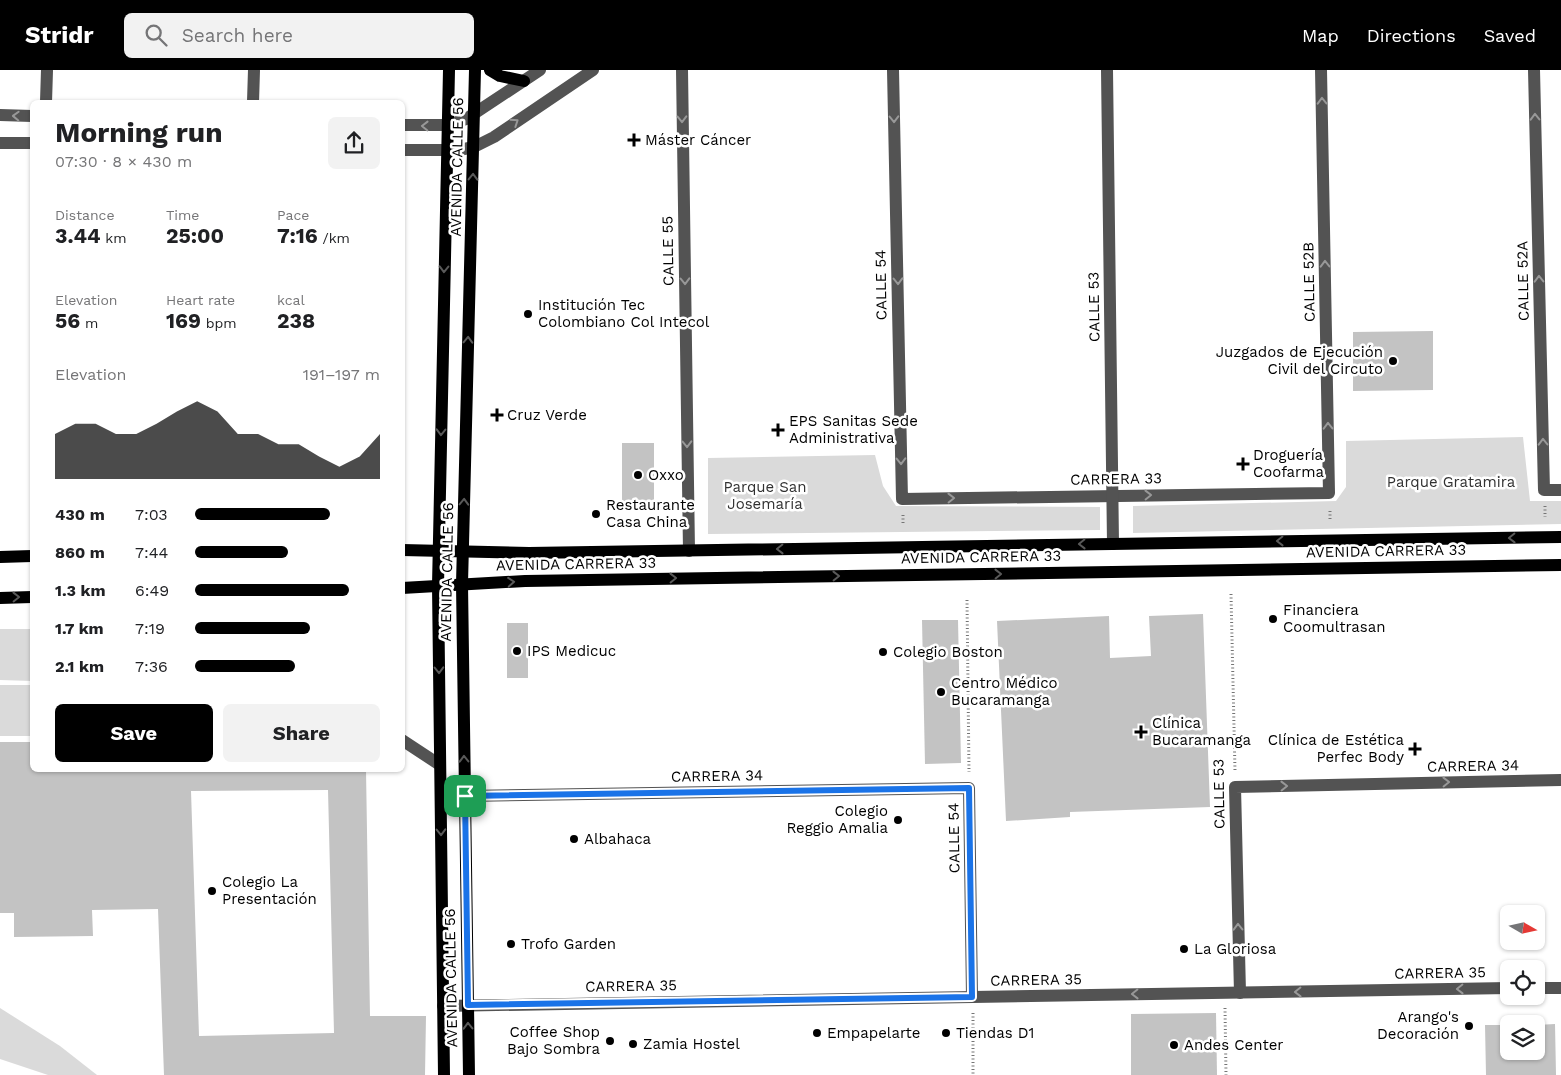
<!DOCTYPE html>
<html lang="en">
<head>
<meta charset="utf-8">
<style>
	:root { --surface:#fff; --page:#f2f2f2; --text:#202124; --muted:#757577; --accent:#000 }
	body { margin:0; font-family:"Work Sans",sans-serif; background:var(--page); color:var(--text); height:100vh; display:flex; flex-direction:column; font-size:19px; white-space:nowrap }
	* { box-sizing:border-box; margin:0 }
	p { font-size:16px; color:var(--muted) }
	.icon { flex:none; width:28px; height:28px; fill:none; stroke:currentColor; stroke-width:2; stroke-linecap:round; stroke-linejoin:round }
	.map { position:relative; flex:1; overflow:hidden }
	.side { position:absolute; left:30px; top:30px; width:375px; height:672px; display:flex; flex-direction:column; background:var(--surface); border-radius:8px; box-shadow:0 1px 4px #0004 }
	.side>* { flex:none }
	.needle { width:32px; rotate:99deg }
	.controls { position:absolute; left:1500px; top:835px; display:grid; gap:10px }
	.controls a { display:grid; place-items:center; width:45px; height:45px; border-radius:8px; background:var(--surface); box-shadow:0 1px 4px #0004; font-size:25px }
	.pin { position:absolute; display:grid; place-items:center; width:42px; height:42px; color:#fff; margin:-21px; border-radius:10px; box-shadow:0 2px 8px #0006 }
	.round { display:grid; place-items:center; flex:none; width:52px; height:52px; border-radius:8px; background:var(--page) }
	.summary { display:flex; align-items:center; justify-content:space-between; height:85px; padding:0 25px }
	h1 { font-size:28px; font-weight:700; line-height:38px }
	.figures { display:grid; grid-template-columns:repeat(3,1fr); gap:8px; height:85px; padding:5px 25px }
	.figures div { display:grid; align-content:center }
	.figures b { font-size:21px; font-weight:700 }
	.figures small { font-size:14px; font-weight:400 }
	.figures p { font-size:14px }
	.chart { height:140px; padding:10px 25px }
	.chart p { display:flex; justify-content:space-between }
	.chart svg { width:100%; height:90px; margin-top:5px; fill:var(--accent); opacity:.7 }
	.button { display:flex; gap:10px; margin-top:auto; padding:10px 25px }
	.button a { flex:1; height:58px; border-radius:8px; background:var(--accent); color:#fff; font-size:20px; font-weight:700; line-height:58px; text-align:center }
	.button a+a { background:var(--page); color:var(--text) }
	ul { padding:0 25px; list-style:none; font-size:16px }
	li { display:grid; grid-template-columns:80px 60px 1fr; align-items:center; height:38px }
	li i { height:12px; border-radius:6px; background:var(--accent) }
	header { display:flex; align-items:center; gap:30px; box-sizing:border-box; height:70px; padding:0 25px; background:var(--accent); color:#fff }
	header strong { font-size:24px }
	nav { display:flex; gap:28px; margin-inline-start:auto; font-size:18px }
	.search { width:350px; height:45px; background:var(--page); display:flex; align-items:center; gap:12px; box-sizing:border-box; padding:0 18px; border-radius:8px; color:var(--muted); font-size:19px }
	.map>svg:first-child { display:block }
</style>
</head>
<body>
<header>
<strong>Stridr</strong>
<div class="search"><svg class="icon" aria-label="search" viewBox="0 0 24 24"><circle cx="10" cy="10" r="6"/><path d="M15 15l6 6"/></svg>Search here</div>
<nav><a>Map</a><a>Directions</a><a>Saved</a></nav>
</header>
<div class="map">
<svg width="1561" height="1005" viewBox="0 0 1561 1005">
	<rect width="100%" height="100%" fill="#fff"/>
	<g fill="#dadada">
		<path d="M1523,367L1530,431H1561V454L1133,463V436L1336,431L1346,417V371Z"/>
		<path d="M875,385L883,416L896,436L1100,437V460L708,464V388Z"/>
		<path d="M0,559H32V611L0,610Z"/>
		<rect x="0" y="615" width="32" height="51"/>
		<path d="M0,938L60,976L97,1005H48L0,989Z"/>
	</g>
	<g fill="#c3c3c3" fill-rule="evenodd">
		<path d="M1433,261V320L1353,321V262Z"/>
		<rect x="622" y="373" width="32" height="64"/>
		<path d="M1203,544L1210,737L1070,742V747L1006,751L997,551L1109,546L1110,588L1151,586L1149,546Z"/>
		<path d="M922,550H958L961,693L925,694Z"/>
		<rect x="507" y="553" width="21" height="55"/>
		<path d="M0,672H32V700H366L370,946H426L425,1005H164L158,839L92,840L93,866L14,867V843H0ZM328,720L334,963L199,966L191,721Z"/>
		<path d="M1216,943L1217,1005H1131V944Z"/>
		<path d="M1555,954L1556,1005H1486L1485,955H1509V981H1536V955Z"/>
	</g>
	<g fill="none" stroke-linecap="round" stroke-linejoin="round">
		<g stroke="#757575" stroke-width="3" stroke-dasharray="1 2.5" stroke-linecap="butt">
			<path d="M1545,436V447"/>
			<path d="M1330,441V450"/>
			<path d="M903,445V454"/>
			<path d="M1231,524L1235,701"/>
			<path d="M967,530L969,702"/>
			<path d="M1225,938L1226,1005"/>
			<path d="M973,943V1005"/>
		</g>
		<g stroke="#535353" stroke-width="12">
			<path d="M682,0L689,481"/>
			<path d="M893,0L902,429L1329,423L1321,0"/>
			<path d="M1107,0L1113,474"/>
			<path d="M1534,0L1544,420H1561"/>
			<path d="M46,32L47,0"/>
			<path d="M253,32L254,0"/>
			<path d="M0,45L32,46"/>
			<path d="M402,55H448L466,49L540,0"/>
			<path d="M0,73H32"/>
			<path d="M402,80H459L474,77L494,67L593,0"/>
			<path d="M402,670L440,695"/>
			<path d="M465,726L969,718L972,927"/>
			<path d="M1536,918H1561"/>
			<path d="M1240,923L1235,717L1561,710"/>
			<path d="M443,936L1509,918"/>
		</g>
		<g stroke="#000" stroke-width="12">
			<path d="M490,0L500,6L524,11"/>
			<path d="M402,480L529,483L1561,467"/>
			<path d="M0,487L32,486"/>
			<path d="M402,518L525,511L1561,495"/>
			<path d="M0,528L32,527"/>
			<path d="M444,1005L438,516L449,0"/>
			<path d="M469,1005L462,514L475,0"/>
		</g>
	</g>
	<defs><path id="oneway-chevron" d="M-2-3.5L2.5 0L-2 3.5" fill="none" stroke-width="1.6" stroke-linecap="round" stroke-linejoin="round" transform="scale(1.25)"/></defs>
	<g stroke="#989898">
		<use href="#oneway-chevron" transform="translate(1322 31) rotate(-91)"/>
		<use href="#oneway-chevron" transform="translate(16 46) rotate(-178)"/>
		<use href="#oneway-chevron" transform="translate(1535 47) rotate(-91)"/>
		<use href="#oneway-chevron" transform="translate(682 49) rotate(89)"/>
		<use href="#oneway-chevron" transform="translate(894 49) rotate(89)"/>
		<use href="#oneway-chevron" transform="translate(515 52) rotate(-34)"/>
		<use href="#oneway-chevron" transform="translate(425 56) rotate(-179)"/>
		<use href="#oneway-chevron" transform="translate(1325 194) rotate(-91)"/>
		<use href="#oneway-chevron" transform="translate(1539 209) rotate(-91)"/>
		<use href="#oneway-chevron" transform="translate(685 211) rotate(89)"/>
		<use href="#oneway-chevron" transform="translate(898 211) rotate(89)"/>
		<use href="#oneway-chevron" transform="translate(1328 356) rotate(-91)"/>
		<use href="#oneway-chevron" transform="translate(1543 372) rotate(-91)"/>
		<use href="#oneway-chevron" transform="translate(687 374) rotate(89)"/>
		<use href="#oneway-chevron" transform="translate(901 391) rotate(89)"/>
		<use href="#oneway-chevron" transform="translate(1148 425) rotate(-1)"/>
		<use href="#oneway-chevron" transform="translate(951 428) rotate(-1)"/>
		<use href="#oneway-chevron" transform="translate(1446 712) rotate(-1)"/>
		<use href="#oneway-chevron" transform="translate(1284 716) rotate(-1)"/>
		<use href="#oneway-chevron" transform="translate(1238 857) rotate(-91)"/>
		<use href="#oneway-chevron" transform="translate(1460 919) rotate(179)"/>
		<use href="#oneway-chevron" transform="translate(1298 922) rotate(179)"/>
		<use href="#oneway-chevron" transform="translate(1135 924) rotate(179)"/>
	</g>
	<g stroke="#595959">
		<use href="#oneway-chevron" transform="translate(473 107) rotate(-89)"/>
		<use href="#oneway-chevron" transform="translate(444 199) rotate(91)"/>
		<use href="#oneway-chevron" transform="translate(468 270) rotate(-88)"/>
		<use href="#oneway-chevron" transform="translate(441 362) rotate(91)"/>
		<use href="#oneway-chevron" transform="translate(464 432) rotate(-88)"/>
		<use href="#oneway-chevron" transform="translate(1512 468) rotate(179)"/>
		<use href="#oneway-chevron" transform="translate(1280 471) rotate(179)"/>
		<use href="#oneway-chevron" transform="translate(1082 474) rotate(179)"/>
		<use href="#oneway-chevron" transform="translate(780 479) rotate(179)"/>
		<use href="#oneway-chevron" transform="translate(998 504) rotate(-1)"/>
		<use href="#oneway-chevron" transform="translate(836 506) rotate(-1)"/>
		<use href="#oneway-chevron" transform="translate(673 508) rotate(-1)"/>
		<use href="#oneway-chevron" transform="translate(511 512) rotate(-4)"/>
		<use href="#oneway-chevron" transform="translate(16 527) rotate(-1)"/>
		<use href="#oneway-chevron" transform="translate(439 600) rotate(89)"/>
		<use href="#oneway-chevron" transform="translate(464 689) rotate(-91)"/>
		<use href="#oneway-chevron" transform="translate(441 762) rotate(89)"/>
		<use href="#oneway-chevron" transform="translate(468 956) rotate(-91)"/>
	</g>
	<g fill="none" stroke-linecap="round" stroke-linejoin="round">
		<g stroke="#fff" stroke-width="10">
			<path id="route" d="M969,718L972,927L468,935L465,726Z"/>
		</g>
		<use href="#route" stroke="#1a73e8" stroke-width="6"/>
	</g>
	<g fill="#000" stroke="#fff" stroke-width="2">
		<path d="M631.5 62.5h5v5h5v5h-5v5h-5v-5h-5v-5h5z"/>
		<circle cx="528" cy="244" r="5"/>
		<circle cx="1393" cy="291" r="5"/>
		<path d="M494.5 337.5h5v5h5v5h-5v5h-5v-5h-5v-5h5z"/>
		<path d="M775.5 352.5h5v5h5v5h-5v5h-5v-5h-5v-5h5z"/>
		<path d="M1240.5 386.5h5v5h5v5h-5v5h-5v-5h-5v-5h5z"/>
		<circle cx="638" cy="405" r="5"/>
		<circle cx="596" cy="444" r="5"/>
		<circle cx="1273" cy="549" r="5"/>
		<circle cx="517" cy="581" r="5"/>
		<circle cx="883" cy="582" r="5"/>
		<circle cx="941" cy="622" r="5"/>
		<path d="M1138.5 654.5h5v5h5v5h-5v5h-5v-5h-5v-5h5z"/>
		<path d="M1412.5 671.5h5v5h5v5h-5v5h-5v-5h-5v-5h5z"/>
		<circle cx="898" cy="750" r="5"/>
		<circle cx="574" cy="769" r="5"/>
		<circle cx="212" cy="821" r="5"/>
		<circle cx="511" cy="874" r="5"/>
		<circle cx="1184" cy="879" r="5"/>
		<circle cx="1469" cy="956" r="5"/>
		<circle cx="817" cy="963" r="5"/>
		<circle cx="946" cy="963" r="5"/>
		<circle cx="610" cy="971" r="5"/>
		<circle cx="633" cy="974" r="5"/>
		<circle cx="1174" cy="975" r="5"/>
	</g>
	<g text-anchor="middle" dominant-baseline="central" stroke-width="5" stroke-linejoin="round" paint-order="stroke">
		<g font-size="15" fill="#000" stroke="#fff" text-anchor="start">
			<text x="645" y="70">Máster Cáncer</text>
			<text x="538" y="235">Institución Tec<tspan x="538" dy="17">Colombiano Col Intecol</tspan></text>
			<text x="1383" y="282" text-anchor="end">Juzgados de Ejecución<tspan x="1383" dy="17">Civil del Circuto</tspan></text>
			<text x="507" y="345">Cruz Verde</text>
			<text x="789" y="351">EPS Sanitas Sede<tspan x="789" dy="17">Administrativa</tspan></text>
			<text x="1253" y="385">Droguería<tspan x="1253" dy="17">Coofarma</tspan></text>
			<text x="648" y="405">Oxxo</text>
			<text x="606" y="435">Restaurante<tspan x="606" dy="17">Casa China</tspan></text>
			<text x="1283" y="540">Financiera<tspan x="1283" dy="17">Coomultrasan</tspan></text>
			<text x="527" y="581">IPS Medicuc</text>
			<text x="893" y="582">Colegio Boston</text>
			<text x="951" y="613">Centro Médico<tspan x="951" dy="17">Bucaramanga</tspan></text>
			<text x="1152" y="653">Clínica<tspan x="1152" dy="17">Bucaramanga</tspan></text>
			<text x="1404" y="670" text-anchor="end">Clínica de Estética<tspan x="1404" dy="17">Perfec Body</tspan></text>
			<text x="888" y="741" text-anchor="end">Colegio<tspan x="888" dy="17">Reggio Amalia</tspan></text>
			<text x="584" y="769">Albahaca</text>
			<text x="222" y="812">Colegio La<tspan x="222" dy="17">Presentación</tspan></text>
			<text x="521" y="874">Trofo Garden</text>
			<text x="1194" y="879">La Gloriosa</text>
			<text x="1459" y="947" text-anchor="end">Arango's<tspan x="1459" dy="17">Decoración</tspan></text>
			<text x="600" y="962" text-anchor="end">Coffee Shop<tspan x="600" dy="17">Bajo Sombra</tspan></text>
			<text x="827" y="963">Empapelarte</text>
			<text x="956" y="963">Tiendas D1</text>
			<text x="643" y="974">Zamia Hostel</text>
			<text x="1184" y="975">Andes Center</text>
		</g>
		<g font-size="15" fill="#000" stroke="#fff">
			<text transform="translate(457 97) rotate(-89)">AVENIDA CALLE 56</text>
			<text transform="translate(668 181) rotate(-91)">CALLE 55</text>
			<text transform="translate(1523 211) rotate(-91)">CALLE 52A</text>
			<text transform="translate(1309 212) rotate(-91)">CALLE 52B</text>
			<text transform="translate(881 215) rotate(-91)">CALLE 54</text>
			<text transform="translate(1094 237) rotate(-91)">CALLE 53</text>
			<text transform="translate(1116 409) rotate(-1)">CARRERA 33</text>
			<text transform="translate(1386 481) rotate(-1)">AVENIDA CARRERA 33</text>
			<text transform="translate(981 487) rotate(-1)">AVENIDA CARRERA 33</text>
			<text transform="translate(576 494) rotate(-1)">AVENIDA CARRERA 33</text>
			<text transform="translate(447 502) rotate(-89)">AVENIDA CALLE 56</text>
			<text transform="translate(1473 696) rotate(-1)">CARRERA 34</text>
			<text transform="translate(717 706) rotate(-1)">CARRERA 34</text>
			<text transform="translate(1219 724) rotate(-91)">CALLE 53</text>
			<text transform="translate(954 768) rotate(-91)">CALLE 54</text>
			<text transform="translate(1440 903) rotate(-1)">CARRERA 35</text>
			<text transform="translate(451 908) rotate(-91)">AVENIDA CALLE 56</text>
			<text transform="translate(1036 910) rotate(-1)">CARRERA 35</text>
			<text transform="translate(631 916) rotate(-1)">CARRERA 35</text>
		</g>
		<g font-size="15" fill="#313131" stroke="#fff">
			<text x="1451" y="412">Parque Gratamira</text>
			<text x="765" y="417">Parque San<tspan x="765" dy="17">Josemaría</tspan></text>
		</g>
	</g>
</svg>
<div class="controls">
<a><svg class="needle" viewBox="-14 -14 28 28"><path d="M0-13l5 13h-10z" fill="#e53935"/><path d="M0 13l5-13h-10z" fill="#757577"/></svg></a>
<a><svg class="icon" aria-label="locate" viewBox="0 0 24 24"><circle cx="12" cy="12" r="6"/><path d="M12 2v4M12 18v4M2 12h4M18 12h4"/></svg></a>
<a><svg class="icon" aria-label="layers" viewBox="0 0 24 24"><path d="M12 4l9 5-9 5-9-5zM3 14l9 5 9-5"/></svg></a>
</div>
<div class="pin" style="left:465px;top:726px;background:#1e9e55"><svg class="icon" aria-label="arrive" viewBox="0 0 24 24"><path d="M6 21V4h12l-3 4 3 4H6"/></svg></div>
<section class="side">
<div class="summary"><div><h1>Morning run</h1><p>07:30 · 8 × 430 m</p></div><a class="round"><svg class="icon" aria-label="share" viewBox="0 0 24 24"><path d="M12 15V3M7 8l5-5 5 5M5 13v7h14v-7"/></svg></a></div>
<div class="figures">
<div><p>Distance</p><b>3.44<small> km</small></b></div>
<div><p>Time</p><b>25:00</b></div>
<div><p>Pace</p><b>7:16<small> /km</small></b></div>
</div>
<div class="figures">
<div><p>Elevation</p><b>56<small> m</small></b></div>
<div><p>Heart rate</p><b>169<small> bpm</small></b></div>
<div><p>kcal</p><b>238</b></div>
</div>
<div class="chart"><p><span>Elevation</span>191–197 m</p>
<svg viewBox="0 0 160 44" preserveAspectRatio="none"><path d="M0 44V22L10 17L20 17L30 22L40 22L50 17L60 11L70 6L80 11L90 22L100 22L110 27L120 27L130 33L140 38L150 33L160 22V44z"/></svg>
</div>
<ul>
<li><b>430 m</b>7:03<i style="width:73%"></i></li>
<li><b>860 m</b>7:44<i style="width:50%"></i></li>
<li><b>1.3 km</b>6:49<i style="width:83%"></i></li>
<li><b>1.7 km</b>7:19<i style="width:62%"></i></li>
<li><b>2.1 km</b>7:36<i style="width:54%"></i></li>
</ul>
<div class="button"><a>Save</a><a>Share</a></div>
</section>
</div>
</body>
</html>
